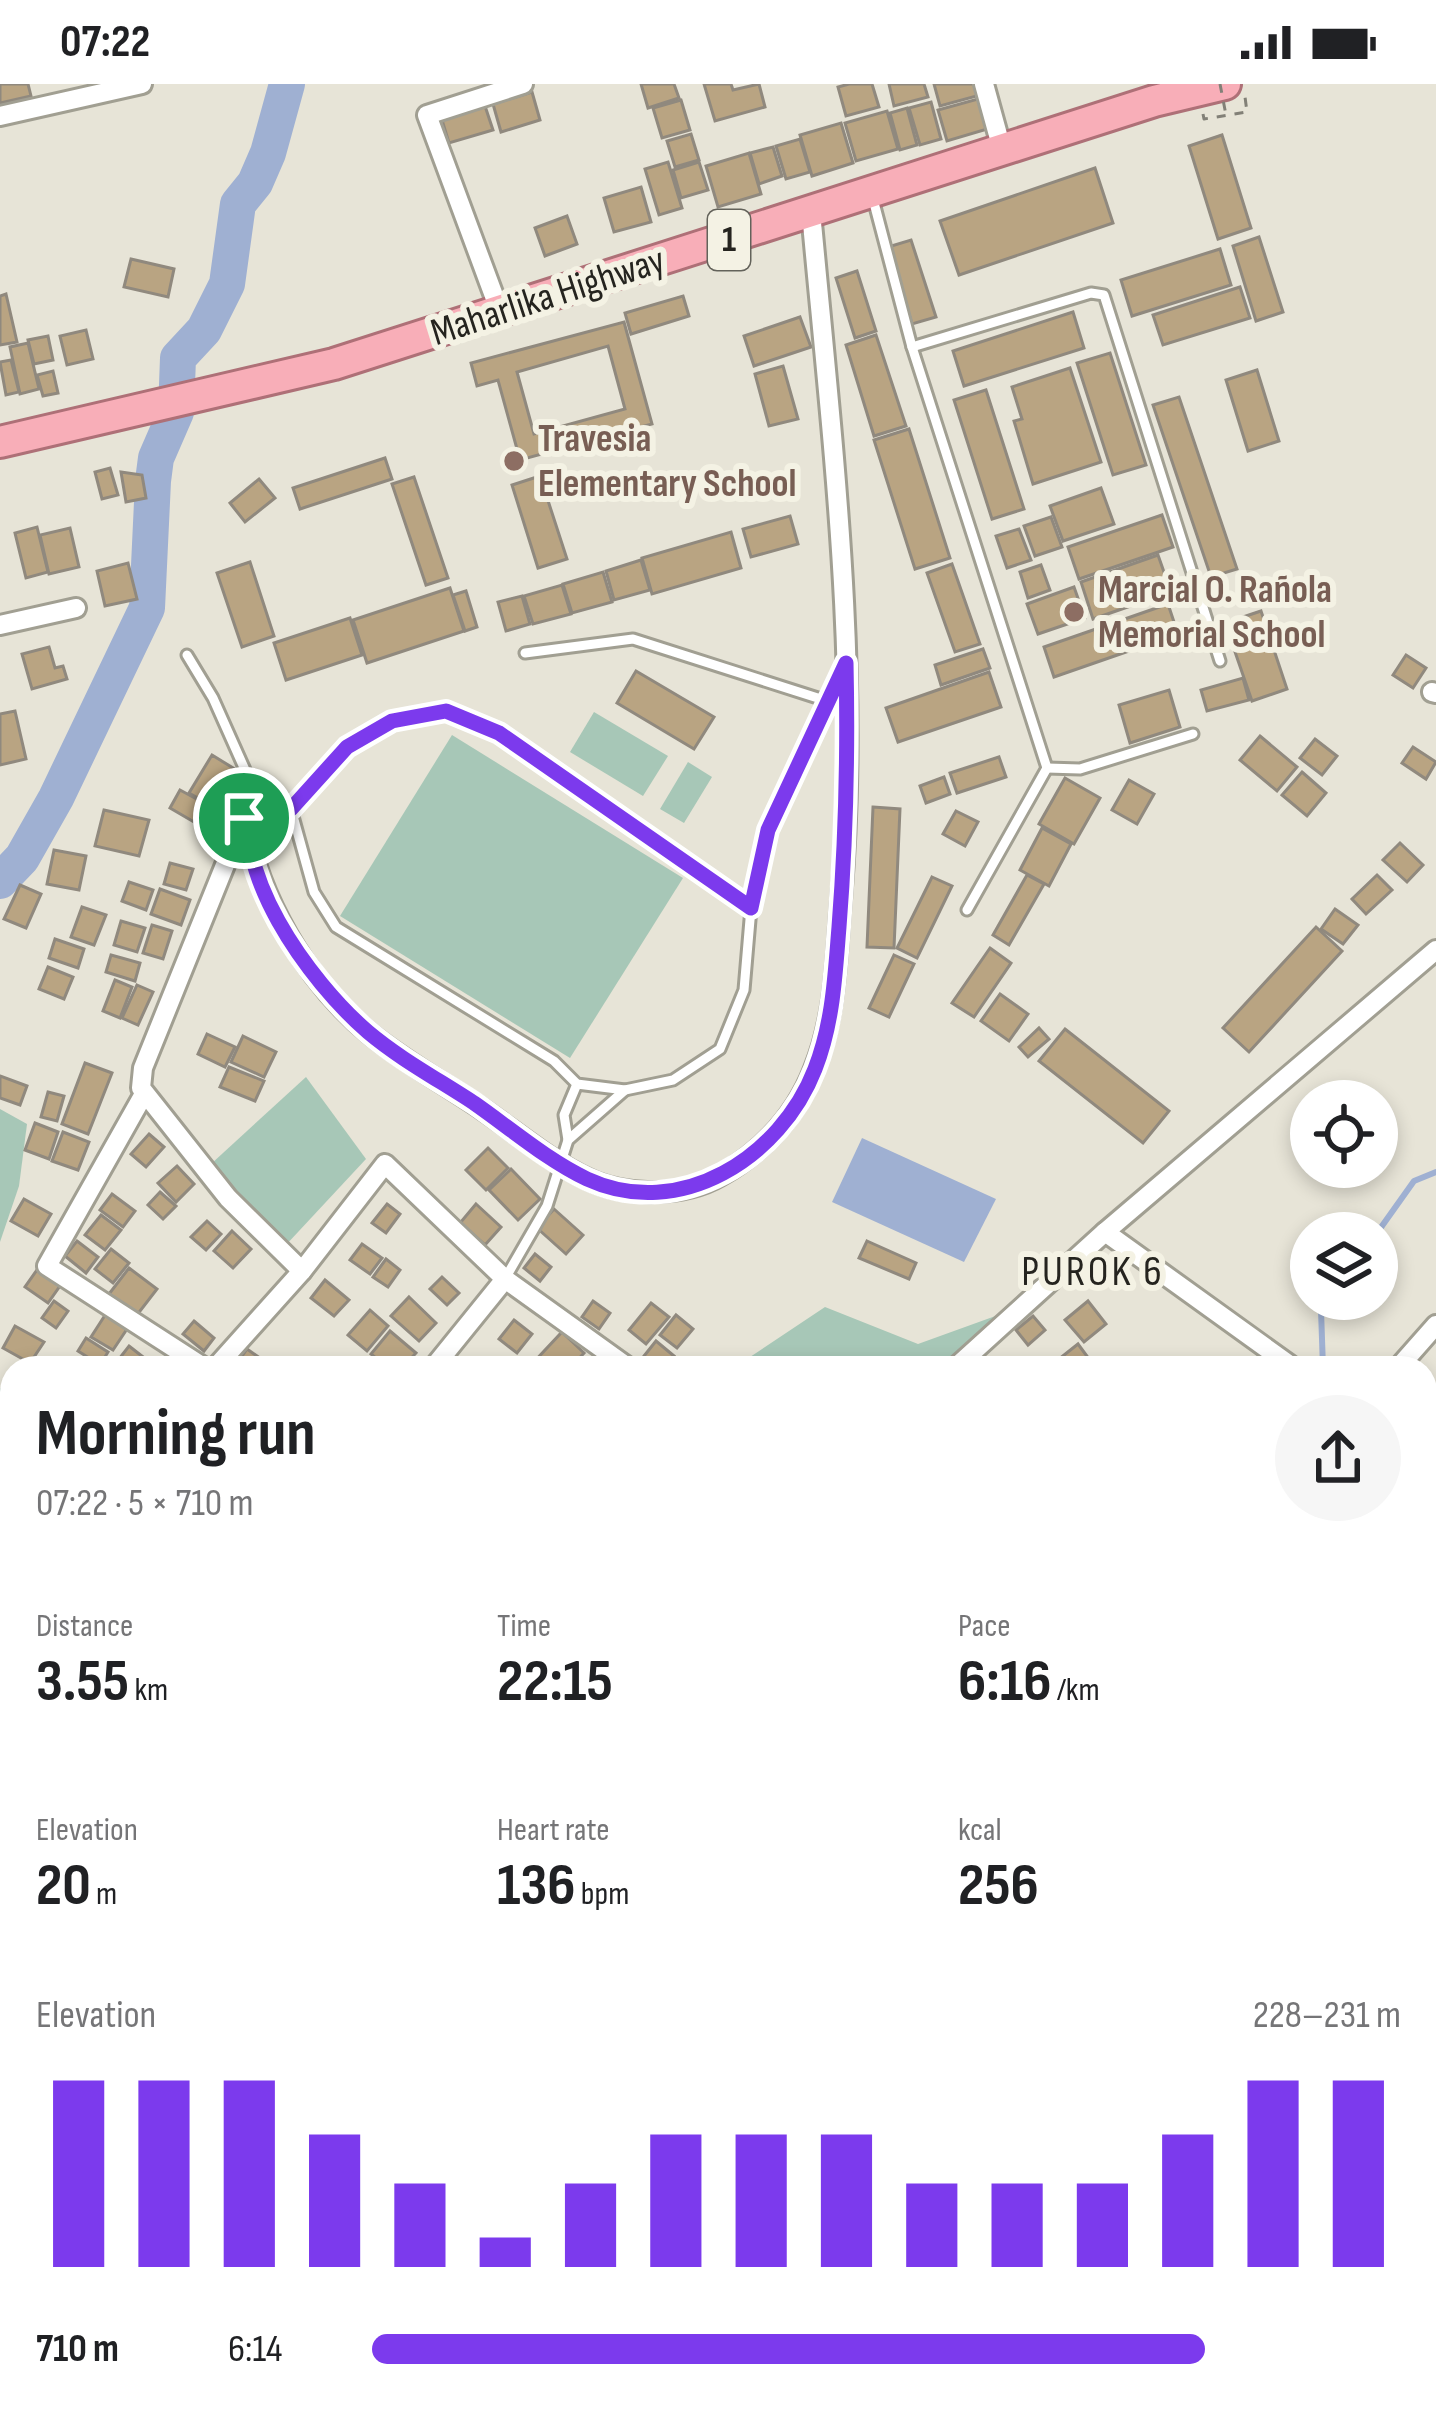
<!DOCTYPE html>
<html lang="en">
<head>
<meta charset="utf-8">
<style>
	:root { --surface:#fff; --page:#f6f6f6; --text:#202124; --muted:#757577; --accent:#7c3aed }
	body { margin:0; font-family:"Sofia Sans Condensed",sans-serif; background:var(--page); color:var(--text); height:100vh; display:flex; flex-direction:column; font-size:45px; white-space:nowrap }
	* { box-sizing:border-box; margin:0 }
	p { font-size:39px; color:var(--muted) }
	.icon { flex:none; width:66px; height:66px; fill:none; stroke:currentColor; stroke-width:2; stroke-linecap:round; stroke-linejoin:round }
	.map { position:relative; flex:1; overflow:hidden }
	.sheet { position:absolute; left:0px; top:1272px; width:1437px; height:1062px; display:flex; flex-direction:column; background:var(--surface); border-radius:36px 36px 0 0; box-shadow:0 6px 18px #0003 }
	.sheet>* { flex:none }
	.fabs { position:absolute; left:1290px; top:996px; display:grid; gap:24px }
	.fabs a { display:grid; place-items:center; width:108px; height:108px; border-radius:50%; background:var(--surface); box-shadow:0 6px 18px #0003; font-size:60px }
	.pin { position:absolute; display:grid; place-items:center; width:102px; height:102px; color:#fff; margin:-51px; border:6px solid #fff; border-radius:50%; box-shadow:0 3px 12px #0007 }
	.round { display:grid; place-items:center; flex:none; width:126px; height:126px; border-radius:63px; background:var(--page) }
	.head { display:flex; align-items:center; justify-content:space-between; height:204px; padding:0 36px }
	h1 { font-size:66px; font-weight:700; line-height:90px }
	.stats { display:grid; grid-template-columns:repeat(3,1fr); gap:18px; height:204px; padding:12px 36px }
	.stats div { display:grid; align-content:center }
	.stats b { font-size:60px; font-weight:700 }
	.stats small { font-size:33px; font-weight:400 }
	.stats p { font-size:33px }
	.chart { height:336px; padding:24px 36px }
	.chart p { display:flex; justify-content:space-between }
	.chart svg { width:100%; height:216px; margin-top:12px; stroke:var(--accent); stroke-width:6 }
	ul { padding:0 36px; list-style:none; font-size:39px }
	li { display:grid; grid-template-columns:192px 144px 1fr; align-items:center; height:90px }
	li i { height:30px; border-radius:15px; background:var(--accent) }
	.status { display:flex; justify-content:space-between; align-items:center; height:84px; padding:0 60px; background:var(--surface); direction:ltr }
	.status svg { height:33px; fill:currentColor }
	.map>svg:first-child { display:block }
</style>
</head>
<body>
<div class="status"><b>07:22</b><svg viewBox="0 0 49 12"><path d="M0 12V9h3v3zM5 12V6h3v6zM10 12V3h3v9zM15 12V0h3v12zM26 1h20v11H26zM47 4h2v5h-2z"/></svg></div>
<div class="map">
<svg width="1436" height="2334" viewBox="0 0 1436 2334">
	<rect width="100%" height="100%" fill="#e7e4d7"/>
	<g fill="#a7c7b7">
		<path d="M594,628L668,672L643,712L570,668Z"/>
		<path d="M452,651L683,794L570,974L340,832Z"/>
		<path d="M688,678L712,693L684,739L660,725Z"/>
		<path d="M306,993L366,1075L285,1162L211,1080Z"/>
		<path d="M0,1025L27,1040L19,1102L0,1158Z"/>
		<path d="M825,1223L918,1260L1001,1230L942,1284H759L747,1275Z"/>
		<path d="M5,1298L12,1302V1434L0,1428V1305Z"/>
	</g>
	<path fill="#9fb0d2" d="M862,1054L996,1115L964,1178L832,1118Z"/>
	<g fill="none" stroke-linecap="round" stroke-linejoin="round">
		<g stroke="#9fb0d2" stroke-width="6">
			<path d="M1377,1149L1414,1097L1436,1088"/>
			<path d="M1323,1284L1321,1226L1329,1215"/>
			<path d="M508,2334L517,2322"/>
		</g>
		<path stroke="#9fb0d2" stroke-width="36" d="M0,797L22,774L56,714L147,524L153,397L156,374L176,328L178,274L204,246L227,200L238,120L255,99L268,69L287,0"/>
	</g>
	<g fill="#b9a482" stroke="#90897e" stroke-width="3" fill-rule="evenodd">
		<path d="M0,0H28L31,12L0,19Z"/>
		<path d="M641,0H674L679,14L648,24Z"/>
		<path d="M704,0H731L733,6L759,0L765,23L715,37Z"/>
		<path d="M849,0H872L879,23L846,32L838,3Z"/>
		<path d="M889,0H924L928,13L894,22Z"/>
		<path d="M934,0H981L984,10L940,22Z"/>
		<path d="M532,8L540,36L501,48L493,20Z"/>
		<path d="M985,13L994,43L947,57L938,26Z"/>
		<path d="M681,16L690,46L662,54L653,24Z"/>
		<path d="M931,18L941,55L920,61L909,24Z"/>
		<path d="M485,22L493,46L449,59L442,36Z"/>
		<path d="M907,24L917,61L900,66L890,29Z"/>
		<path d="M887,27L898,65L856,77L845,39Z"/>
		<path d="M841,39L853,79L812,92L800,51Z"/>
		<path d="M691,50L699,76L675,83L667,57Z"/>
		<path d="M1222,51L1251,144L1218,155L1189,62Z"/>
		<path d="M800,55L810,88L786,95L776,62Z"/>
		<path d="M773,63L782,92L759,100L750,69Z"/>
		<path d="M749,69L761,110L718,123L706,82Z"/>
		<path d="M668,78L682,124L659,131L645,85Z"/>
		<path d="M699,78L708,106L681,114L673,86Z"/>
		<path d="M1095,84L1113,139L959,191L940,137Z"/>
		<path d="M641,103L651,138L614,148L604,114Z"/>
		<path d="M567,132L577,160L545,172L535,144Z"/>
		<path d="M1259,153L1283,228L1256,237L1233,162Z"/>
		<path d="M911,156L936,233L912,240L888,163Z"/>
		<path d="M1220,165L1231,201L1132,232L1121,196Z"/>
		<path d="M131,175L174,185L168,213L124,203Z"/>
		<path d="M857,187L876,247L855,254L836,194Z"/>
		<path d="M1240,203L1250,234L1163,261L1153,231Z"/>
		<path d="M6,210L17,258L0,261V212Z"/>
		<path d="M683,212L689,232L631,250L625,229Z"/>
		<path d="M1073,228L1084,264L964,302L953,267Z"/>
		<path d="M800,233L811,263L754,282L744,252Z"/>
		<path d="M624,238L652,340L520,376L498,296L477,302L471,279ZM608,262L625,325L534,350L517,288Z"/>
		<path d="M86,246L93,275L67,281L60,252Z"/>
		<path d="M876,251L906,342L874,352L846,261Z"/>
		<path d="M48,252L53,276L34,280L28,256Z"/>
		<path d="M28,259L39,305L20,310L10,263Z"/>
		<path d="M1110,269L1146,381L1113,391L1077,279Z"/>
		<path d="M11,276L19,308L6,311L0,278Z"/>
		<path d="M783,282L798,335L769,342L755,290Z"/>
		<path d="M1070,284L1101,378L1033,400L1014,337L1022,335L1012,303Z"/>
		<path d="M1257,286L1279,357L1248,367L1226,296Z"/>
		<path d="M53,287L58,309L43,312L37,291Z"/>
		<path d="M986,306L1024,425L992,435L954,316Z"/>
		<path d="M1179,313L1237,485L1211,493L1153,321Z"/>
		<path d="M909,345L950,474L915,485L874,356Z"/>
		<path d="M385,374L392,395L300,425L293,404Z"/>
		<path d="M110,384L118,411L102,415L95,388Z"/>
		<path d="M121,388L142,391L146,414L126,418Z"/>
		<path d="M540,392L567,475L538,484L512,401Z"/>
		<path d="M414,393L448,494L426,501L392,400Z"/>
		<path d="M259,395L275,414L245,438L230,419Z"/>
		<path d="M1101,404L1114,440L1063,457L1050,422Z"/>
		<path d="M1162,431L1173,463L1079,495L1068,463Z"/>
		<path d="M790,432L798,460L751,473L743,445Z"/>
		<path d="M1051,433L1062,463L1035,472L1024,442Z"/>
		<path d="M37,443L48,488L26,494L15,449Z"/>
		<path d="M70,444L79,483L49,490L40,451Z"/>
		<path d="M1019,445L1031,476L1007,484L996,452Z"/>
		<path d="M731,448L741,484L652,510L642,474Z"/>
		<path d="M1158,471L1171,508L1093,535L1081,498Z"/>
		<path d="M641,476L650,506L614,516L606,487Z"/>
		<path d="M250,478L274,552L242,563L217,489Z"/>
		<path d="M128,479L137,515L105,522L97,487Z"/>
		<path d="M952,480L980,560L955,568L927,489Z"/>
		<path d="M1041,481L1050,506L1028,514L1020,488Z"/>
		<path d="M603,488L612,518L572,529L563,500Z"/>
		<path d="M562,501L571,530L533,540L524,512Z"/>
		<path d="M1074,503L1085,534L1038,550L1027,520Z"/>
		<path d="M450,504L464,547L367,579L353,536Z"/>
		<path d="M466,507L477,543L465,547L453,511Z"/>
		<path d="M522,512L530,540L506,547L498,518Z"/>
		<path d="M1168,520L1178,550L1054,593L1044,563Z"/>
		<path d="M1261,527L1287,605L1252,617L1225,539Z"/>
		<path d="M350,534L362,571L286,596L274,559Z"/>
		<path d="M49,563L55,584L63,582L67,595L32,605L22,570Z"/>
		<path d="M983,565L990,584L941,601L935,581Z"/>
		<path d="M1406,571L1426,584L1413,604L1393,591Z"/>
		<path d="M636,587L714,633L694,665L617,619Z"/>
		<path d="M989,588L1001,623L898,658L886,624Z"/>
		<path d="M1243,594L1249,616L1207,627L1201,606Z"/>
		<path d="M1169,606L1180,643L1130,659L1119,621Z"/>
		<path d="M15,627L26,675L0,681V630Z"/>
		<path d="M1260,652L1297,683L1277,707L1240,676Z"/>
		<path d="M1315,655L1337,672L1322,691L1300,674Z"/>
		<path d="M1413,663L1436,678L1426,695L1402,679Z"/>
		<path d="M212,671L238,687L228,703L218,697L205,718L189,709Z"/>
		<path d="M999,673L1006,693L957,709L950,689Z"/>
		<path d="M1302,688L1326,709L1307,732L1282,711Z"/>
		<path d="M944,693L950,710L926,719L920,702Z"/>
		<path d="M1065,694L1100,714L1074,760L1039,740Z"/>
		<path d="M1129,696L1154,710L1137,740L1112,726Z"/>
		<path d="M180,706L217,726L206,745L170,724Z"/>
		<path d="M873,723L900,725L894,864L867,863Z"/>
		<path d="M104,726L149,736L139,772L95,762Z"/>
		<path d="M956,727L978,738L965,762L943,750Z"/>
		<path d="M1042,744L1071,760L1049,802L1020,786Z"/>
		<path d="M1400,759L1423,781L1407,798L1383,776Z"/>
		<path d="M54,766L86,772L79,806L47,800Z"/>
		<path d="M170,779L193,785L186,806L164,800Z"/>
		<path d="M1027,791L1044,800L1009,861L993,851Z"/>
		<path d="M1377,791L1392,806L1366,830L1352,815Z"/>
		<path d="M932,793L952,802L917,874L897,864Z"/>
		<path d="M129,798L153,806L146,826L122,817Z"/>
		<path d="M20,801L41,810L26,844L4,835Z"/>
		<path d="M160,805L190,816L181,841L151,830Z"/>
		<path d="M82,823L106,831L94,861L71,853Z"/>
		<path d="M1335,825L1358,841L1343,860L1321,845Z"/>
		<path d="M121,837L145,844L137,868L114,861Z"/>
		<path d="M152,841L172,847L163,875L143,869Z"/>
		<path d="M1316,843L1342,867L1249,968L1223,944Z"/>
		<path d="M55,855L84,865L78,884L49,874Z"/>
		<path d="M990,864L1011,879L974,933L952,919Z"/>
		<path d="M111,871L140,879L135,897L106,888Z"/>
		<path d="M894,871L914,880L889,933L869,924Z"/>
		<path d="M48,883L73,893L64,915L39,905Z"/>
		<path d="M115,896L132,903L120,934L103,927Z"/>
		<path d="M137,901L153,908L138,941L122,934Z"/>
		<path d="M1000,910L1028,930L1009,957L981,937Z"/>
		<path d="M1039,944L1049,955L1028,973L1019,963Z"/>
		<path d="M1065,945L1169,1027L1143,1059L1039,977Z"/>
		<path d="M207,950L235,963L225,983L198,970Z"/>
		<path d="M243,952L276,968L264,993L231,978Z"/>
		<path d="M85,979L112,989L88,1050L62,1040Z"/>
		<path d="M229,983L264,997L255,1017L220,1003Z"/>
		<path d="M0,992L27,1002L20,1021L0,1014Z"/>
		<path d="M48,1008L64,1012L57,1037L41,1033Z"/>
		<path d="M35,1039L58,1048L49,1075L25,1066Z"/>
		<path d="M63,1048L89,1058L78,1086L52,1077Z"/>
		<path d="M149,1050L164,1063L146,1083L131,1070Z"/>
		<path d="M488,1064L508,1084L486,1106L466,1086Z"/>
		<path d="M177,1082L194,1100L176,1118L158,1099Z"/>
		<path d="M511,1085L540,1115L518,1136L489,1106Z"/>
		<path d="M160,1108L176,1122L163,1135L148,1121Z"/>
		<path d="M112,1110L135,1127L123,1143L100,1126Z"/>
		<path d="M24,1115L51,1130L38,1152L11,1137Z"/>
		<path d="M387,1120L400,1130L386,1149L372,1139Z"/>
		<path d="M476,1120L501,1143L485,1161L460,1139Z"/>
		<path d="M554,1125L583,1151L566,1170L537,1144Z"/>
		<path d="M101,1131L121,1146L105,1166L85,1151Z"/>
		<path d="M207,1137L221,1150L206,1166L191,1153Z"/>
		<path d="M232,1147L251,1165L233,1184L214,1167Z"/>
		<path d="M77,1157L98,1173L86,1189L65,1172Z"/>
		<path d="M867,1157L916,1179L909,1195L859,1174Z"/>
		<path d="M362,1160L382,1174L370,1190L350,1176Z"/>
		<path d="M111,1165L129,1179L113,1199L95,1185Z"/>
		<path d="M535,1170L551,1183L540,1197L524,1184Z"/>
		<path d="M386,1175L400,1186L388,1203L373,1193Z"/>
		<path d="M39,1183L62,1199L48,1219L25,1203Z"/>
		<path d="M129,1184L157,1205L137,1231L109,1210Z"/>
		<path d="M442,1193L459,1209L447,1221L430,1205Z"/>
		<path d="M325,1196L349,1216L334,1232L311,1214Z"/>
		<path d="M409,1213L436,1239L419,1257L391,1232Z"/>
		<path d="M54,1217L68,1227L56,1244L42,1234Z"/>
		<path d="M593,1217L610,1229L599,1245L582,1233Z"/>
		<path d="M1088,1217L1106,1240L1084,1258L1065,1236Z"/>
		<path d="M651,1219L669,1233L646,1260L629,1246Z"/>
		<path d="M109,1225L131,1239L113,1266L91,1253Z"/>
		<path d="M370,1226L388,1242L367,1267L348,1251Z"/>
		<path d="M676,1231L693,1245L677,1264L660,1251Z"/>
		<path d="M1033,1232L1045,1246L1028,1261L1016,1246Z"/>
		<path d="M514,1236L532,1250L517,1269L499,1255Z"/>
		<path d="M194,1237L214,1254L204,1267L183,1250Z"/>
		<path d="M15,1242L44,1258L30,1279L3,1264Z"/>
		<path d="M390,1247L416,1269L402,1284H388L371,1270Z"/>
		<path d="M562,1248L584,1269L570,1284H536L532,1280Z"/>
		<path d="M86,1254L108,1268L100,1281L78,1267Z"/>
		<path d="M656,1257L674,1272L663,1284H649L640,1277Z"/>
		<path d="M1078,1260L1092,1279L1066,1284L1059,1275Z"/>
		<path d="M129,1262L152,1280L148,1284H112Z"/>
		<path d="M247,1265L271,1282L269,1284H234Z"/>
		<path d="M1425,1688L1436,1702V1735L1430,1726L1425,1728Z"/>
	</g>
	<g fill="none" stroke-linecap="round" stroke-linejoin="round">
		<g stroke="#a19f92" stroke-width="15">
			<g id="service">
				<path d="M873,115L912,263L1047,684L967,826"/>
				<path d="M912,263L1091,209L1104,211L1220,577"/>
				<path d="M525,569L633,555L824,616L843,584"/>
				<path d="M187,571L213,614L254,706L244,733"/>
				<path d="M1047,684L1080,685L1193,650"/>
				<path d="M254,706L291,725L314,808L336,843L554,977L577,1000L625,1006L673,996L720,965L744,906L751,824L768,746L824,616"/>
				<path d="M291,725L347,663L392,636L445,627L499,649L751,824"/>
				<path d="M568,1056L564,1031L577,1000"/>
				<path d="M506,1193L547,1122L568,1056L625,1006"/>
			</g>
		</g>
		<g stroke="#a19f92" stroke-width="24">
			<g id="minor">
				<path d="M984,0L1003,69"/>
				<path d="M0,32L142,0"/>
				<path d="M500,228L427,31L523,0"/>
				<path d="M0,541L76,524"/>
				<path d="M1432,608L1436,609"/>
				<path d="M244,734C259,814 305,896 369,949C404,977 445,1000 482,1025C516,1048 551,1078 588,1095C626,1113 684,1113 720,1092C763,1067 796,1032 814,985C836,931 836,874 841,816C861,587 832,357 811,128"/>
				<path d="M244,734L143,984L141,1004L228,1114L302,1187"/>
				<path d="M144,1010L47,1182L205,1284"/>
				<path d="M1105,1148L1294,1284"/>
				<path d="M215,1284L302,1187L385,1080L505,1195L629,1284"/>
				<path d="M433,1284L505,1195"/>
				<path d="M955,1284L1105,1148L1436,866"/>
				<path d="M1398,1284L1436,1241"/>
				<path d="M1425,1374L1436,1382"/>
				<path d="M1425,1573L1436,1555"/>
				<path d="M1425,1614L1436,1621"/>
				<path d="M1425,1779L1436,1792"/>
			</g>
		</g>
		<g stroke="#ae7077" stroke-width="36">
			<path id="trunk" d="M0,358L334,280L1154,17L1225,0"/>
		</g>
		<g stroke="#828077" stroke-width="3" stroke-dasharray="9 9" stroke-linecap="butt">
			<path d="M1203,30L1204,35L1247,28L1245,13"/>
			<path d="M0,1725L12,1731"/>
		</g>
		<use href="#service" stroke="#fff" stroke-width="9"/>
		<use href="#minor" stroke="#fff" stroke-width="18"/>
		<use href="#trunk" stroke="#f8aeb8" stroke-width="30"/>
		<g stroke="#52514a" stroke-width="10">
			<g id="rail">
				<path d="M0,1506L12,1513"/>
				<path d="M1309,2322L1333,2334"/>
			</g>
		</g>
		<use href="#rail" stroke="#f4f2e4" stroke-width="6" stroke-dasharray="18" stroke-linecap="butt"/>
		<path stroke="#828077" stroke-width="3" stroke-dasharray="9 9" stroke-linecap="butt" d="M1220,0L1226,31"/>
	</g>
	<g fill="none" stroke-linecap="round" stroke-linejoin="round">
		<g stroke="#fff" stroke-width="24">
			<path id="route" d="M846,579C848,668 846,754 839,843C835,892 833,939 815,985C781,1073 680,1138 587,1095C547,1076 510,1044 474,1019C439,996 400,975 368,948C310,898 225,783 254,706L291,725L347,663L392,637L446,627L499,649L751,824L768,746Z"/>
		</g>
		<use href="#route" stroke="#7c3aed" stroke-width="15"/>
	</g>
	<g fill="#8d6e63" stroke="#f4f2e4" stroke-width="4.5">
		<circle cx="514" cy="377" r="12"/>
		<circle cx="1074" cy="528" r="12"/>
	</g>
	<g text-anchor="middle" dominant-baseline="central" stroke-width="12" stroke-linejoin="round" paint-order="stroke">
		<rect fill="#f4f2e4" stroke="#63625a" stroke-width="3" x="708" y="126" width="42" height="60" rx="9"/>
		<g font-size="36" font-weight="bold" fill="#25241f">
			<text x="729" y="156">1</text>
		</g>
		<g font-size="39" fill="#25241f" stroke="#f4f2e4">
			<text transform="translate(548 213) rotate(-18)">Maharlika Highway</text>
		</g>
		<g font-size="39" font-weight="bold" fill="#785e54" stroke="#f4f2e4" text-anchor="start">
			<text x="538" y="355">Travesia<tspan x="538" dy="45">Elementary School</tspan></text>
			<text x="1098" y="506">Marcial O. Rañola<tspan x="1098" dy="45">Memorial School</tspan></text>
		</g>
		<g font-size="42" letter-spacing="3" fill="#25241f" stroke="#f4f2e4">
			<text x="1093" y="1188">PUROK 6</text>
		</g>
	</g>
</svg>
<div class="fabs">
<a><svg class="icon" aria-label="locate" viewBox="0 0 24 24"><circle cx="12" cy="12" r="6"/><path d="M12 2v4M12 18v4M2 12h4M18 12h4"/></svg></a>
<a><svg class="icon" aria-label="layers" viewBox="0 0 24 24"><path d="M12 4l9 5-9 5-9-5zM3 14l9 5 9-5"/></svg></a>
</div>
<div class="pin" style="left:244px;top:734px;background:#1e9e55"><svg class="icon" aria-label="arrive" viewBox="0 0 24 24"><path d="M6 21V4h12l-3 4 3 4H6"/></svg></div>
<section class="sheet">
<div class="head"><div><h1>Morning run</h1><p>07:22 · 5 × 710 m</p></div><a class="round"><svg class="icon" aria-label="share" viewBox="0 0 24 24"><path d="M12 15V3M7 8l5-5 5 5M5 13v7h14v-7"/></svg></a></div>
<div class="stats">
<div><p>Distance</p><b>3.55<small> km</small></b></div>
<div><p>Time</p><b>22:15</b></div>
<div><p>Pace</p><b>6:16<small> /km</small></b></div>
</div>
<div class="stats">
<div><p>Elevation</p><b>20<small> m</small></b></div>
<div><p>Heart rate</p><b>136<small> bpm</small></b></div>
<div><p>kcal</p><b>256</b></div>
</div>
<div class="chart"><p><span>Elevation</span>228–231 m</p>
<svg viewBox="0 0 160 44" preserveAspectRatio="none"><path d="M5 44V6M15 44V6M25 44V6M35 44V17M45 44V27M55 44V38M65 44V27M75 44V17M85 44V17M95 44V17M105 44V27M115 44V27M125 44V27M135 44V17M145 44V6M155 44V6"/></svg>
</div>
<ul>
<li><b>710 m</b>6:14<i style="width:81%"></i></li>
</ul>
</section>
</div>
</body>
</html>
